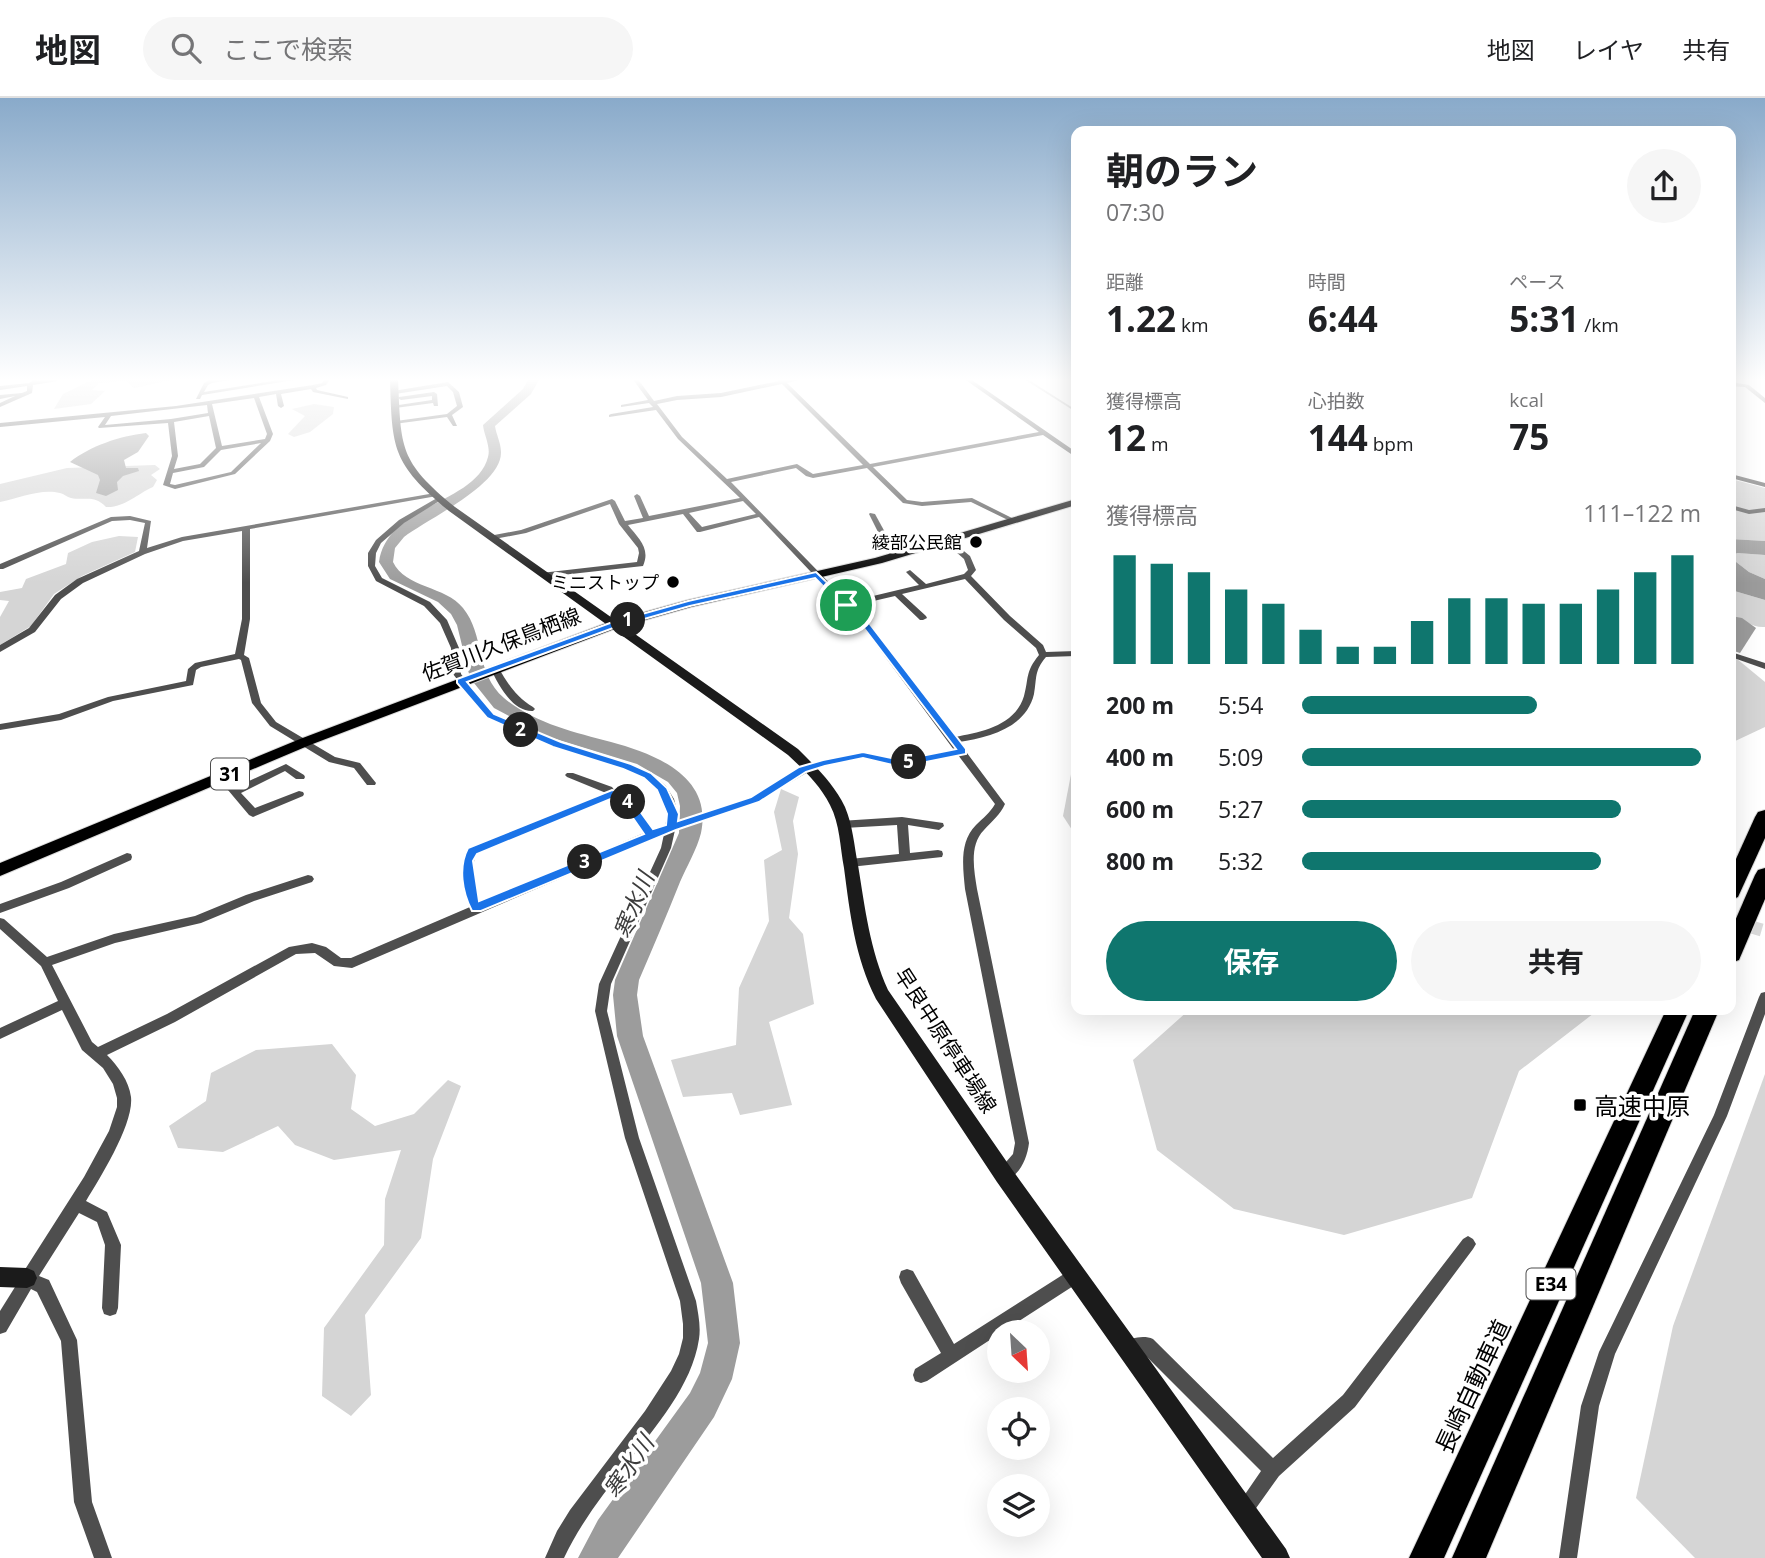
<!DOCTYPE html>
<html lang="ja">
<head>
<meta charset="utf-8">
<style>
	:root { --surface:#fff; --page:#f6f6f6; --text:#202124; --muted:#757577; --line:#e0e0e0; --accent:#0f766e }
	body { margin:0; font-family:"Open Sans","Noto Sans JP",sans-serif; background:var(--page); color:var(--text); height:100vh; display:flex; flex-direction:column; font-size:26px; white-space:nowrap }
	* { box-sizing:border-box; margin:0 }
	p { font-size:23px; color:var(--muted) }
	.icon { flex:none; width:38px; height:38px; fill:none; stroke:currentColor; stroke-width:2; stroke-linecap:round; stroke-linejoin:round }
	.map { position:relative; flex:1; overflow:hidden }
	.panel { position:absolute; left:1071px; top:28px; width:665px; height:889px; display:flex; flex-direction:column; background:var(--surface); border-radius:14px; box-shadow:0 7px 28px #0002 }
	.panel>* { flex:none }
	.needle { width:46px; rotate:155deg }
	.buttons { position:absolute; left:987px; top:1222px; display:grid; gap:14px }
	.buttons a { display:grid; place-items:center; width:63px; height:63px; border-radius:50%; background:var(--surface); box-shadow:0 7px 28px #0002; font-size:35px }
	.pin { position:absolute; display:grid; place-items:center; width:60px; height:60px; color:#fff; margin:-30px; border:4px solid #fff; border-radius:50%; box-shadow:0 2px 7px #0007 }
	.km { position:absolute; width:35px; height:35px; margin:-18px; border-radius:50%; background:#222; color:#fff; font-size:19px; line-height:35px; text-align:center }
	.round { display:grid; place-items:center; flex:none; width:74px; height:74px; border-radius:37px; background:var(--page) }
	.overview { display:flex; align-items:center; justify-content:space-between; height:119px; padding:0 35px }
	h1 { font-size:38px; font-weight:700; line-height:52px }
	.stats { display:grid; grid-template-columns:repeat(3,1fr); gap:10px; height:119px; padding:7px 35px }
	.stats div { display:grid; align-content:center }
	.stats b { font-size:35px; font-weight:700 }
	.stats small { font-size:19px; font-weight:400 }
	.stats p { font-size:19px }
	.chart { height:196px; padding:14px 35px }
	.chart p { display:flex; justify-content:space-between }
	.chart svg { width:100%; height:126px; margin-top:7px; stroke:var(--accent); stroke-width:6 }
	.action { display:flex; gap:14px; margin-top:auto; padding:14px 35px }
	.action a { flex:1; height:80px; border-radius:42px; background:var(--accent); color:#fff; font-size:28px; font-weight:700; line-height:80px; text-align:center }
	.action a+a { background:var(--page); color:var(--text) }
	ul { padding:0 35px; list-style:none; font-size:23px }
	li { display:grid; grid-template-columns:112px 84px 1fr; align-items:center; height:52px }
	li i { height:18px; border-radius:9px; background:var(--accent) }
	header { display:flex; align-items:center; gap:42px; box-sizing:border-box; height:98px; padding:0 35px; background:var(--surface); border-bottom:2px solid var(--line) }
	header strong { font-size:33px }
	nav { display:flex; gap:38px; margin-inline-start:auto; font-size:24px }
	.search { width:490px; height:63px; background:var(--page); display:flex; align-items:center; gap:18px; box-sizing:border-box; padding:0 24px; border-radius:38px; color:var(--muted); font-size:26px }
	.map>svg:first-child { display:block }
</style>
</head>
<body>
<header>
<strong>地図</strong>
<div class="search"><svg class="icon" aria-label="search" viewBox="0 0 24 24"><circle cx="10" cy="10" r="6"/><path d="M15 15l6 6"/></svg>ここで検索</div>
<nav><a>地図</a><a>レイヤ</a><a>共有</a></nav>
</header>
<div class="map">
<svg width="1765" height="1460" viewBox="0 0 1765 1460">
	<rect width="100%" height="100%" fill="#fff"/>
	<g fill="#d5d5d5">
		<path d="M96,280H181L134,290L126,283L99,285L92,292L105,293L91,306L54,311L63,296Z"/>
		<path d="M314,306L334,309L333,316L310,334L294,339L288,336L305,318L292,311Z"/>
		<path d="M155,367L160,371L151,377L157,382L153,389C137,396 124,410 106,409C94,396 85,403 71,400C67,399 64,396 60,395C42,390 18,400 0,404V386L67,370Z"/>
		<path d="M1731,381L1765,390V443L1731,441Z"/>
		<path d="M119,438L138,439L135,454L82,478L54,496L31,528L0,547V519L9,503L0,502V494L22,490L26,481L66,466L68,455L92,444Z"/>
		<path d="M1737,455L1765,457V481L1749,474L1731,460Z"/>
		<path d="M1731,492L1765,502V529C1752,530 1743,521 1731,518Z"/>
		<path d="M1731,556L1765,584V629L1731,645Z"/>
		<path d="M1076,668V738L1063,718L1072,671Z"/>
		<path d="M781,691L799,699L793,723L798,756L789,820L803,836L814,906L769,924L792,1007L740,1017L732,995L683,999L671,962L736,947L739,890L769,823L764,762L782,752L774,714Z"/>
		<path d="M1189,912H1598L1519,973L1472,1100L1344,1137L1234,1111L1157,1052L1133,962Z"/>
		<path d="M332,946L356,977L351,1011L375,1028L414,1016L448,982L461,988L433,1061L421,1140L365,1217L371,1297L351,1318L322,1298L324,1230L384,1147L385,1101L401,1052L334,1062L295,1047L278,1028L223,1054L178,1050L169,1028L206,1003L211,975L256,952Z"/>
		<path d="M1765,976V1460H1695L1636,1400L1673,1228Z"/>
	</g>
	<g fill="#9c9c9c">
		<path d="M146,335L149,338L138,354L124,362L126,370H138L139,373L123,378L117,384L118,392L106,398L96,395L100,382L98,377L70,364C90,348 120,338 146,335Z"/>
		<path d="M1731,441L1765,443V457L1737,455L1731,460L1749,474L1765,481V502L1731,492Z"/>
		<path d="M1731,518L1742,520L1756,530L1740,555L1731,552Z"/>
	</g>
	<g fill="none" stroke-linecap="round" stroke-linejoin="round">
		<path stroke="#9c9c9c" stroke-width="2" d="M1024,280L1076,313"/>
		<path fill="#9c9c9c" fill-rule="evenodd" d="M529,280H540L531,296L495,328C496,336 501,345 501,354C502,387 427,421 404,439L395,450L393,464C405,490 446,488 463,510C485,537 475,575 504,600C534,625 574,634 611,644C655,656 713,678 701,735C697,751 687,768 680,784C667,817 653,849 639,882L637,897L643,938L733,1185L740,1245L732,1281L714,1319L618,1460H578L598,1422L690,1295L700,1275L708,1245L701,1185L617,938L613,897L615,882L679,735L680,708L677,695L668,684L637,666L546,638L494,610L470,580L457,527L451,516L438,504L390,481L379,464C387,406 476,406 488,359C491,349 484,337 483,327L523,291Z"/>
		<path stroke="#d9d9d9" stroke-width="13" stroke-dasharray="13 6" stroke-linecap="butt" d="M1731,823L1765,833"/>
		<g stroke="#dbdbdb" stroke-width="2">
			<path id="primary" d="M1076,401V407L882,465L691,509L617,530L310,647L0,778V765L300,641L609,524L688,502L875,460Z"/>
		</g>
		<g stroke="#dbdbdb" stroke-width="2">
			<g id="highway">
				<path d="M1765,712V740L1738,799L1731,802V772L1755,719L1758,714Z"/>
				<path d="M1765,770V801L1739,862L1731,865V832L1755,777L1758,772Z"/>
				<path d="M1666,912H1689L1444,1460H1409Z"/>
				<path d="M1695,912H1719L1486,1460H1452Z"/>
			</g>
		</g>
		<g fill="#4e4e4e" fill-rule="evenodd">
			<path d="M213,280H241L212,285L208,287L204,294L291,280L294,282L202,297L200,301H196L204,285Z"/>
			<path d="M326,280H331L326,287L316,290L317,292L348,299V301L313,294L311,291L281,296L284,308L281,310L278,308L276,296L259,299L273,336L270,343L235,376L175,391L163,387L172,358L168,325L99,330L98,329L105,319L0,329V325L176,308L313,287L322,285ZM254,300L267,336L265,341L222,348L212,306ZM207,307L208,315L171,321L105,327L111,318ZM209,318L216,350L200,366L174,371L178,358L174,324ZM261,345L231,374L175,387L170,386L173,375L204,369L221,352Z"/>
			<path d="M632,280H637L654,303L677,298L721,295L779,283L777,280H782L784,282L806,280L787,285L870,366L1039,334L963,280H969L1076,354V359L1074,358L1043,337L873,369L907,402L922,404L972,400L1014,421V423L1012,424L971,404L922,408L903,405L867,370L813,380L806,378L796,370L731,384L848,504L919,487L906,474L910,472L926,486L964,476L968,472L964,461L946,445L945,443L949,441L970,458L976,472L971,478L1010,518L1043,547L1046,554L1076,553V558L1046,559C1034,573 1037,580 1034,596C1026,630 989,639 959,644L963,650L966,651L967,655L1005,706C1000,717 992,723 984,732C969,747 974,772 977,791L1029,1045C1027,1061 1020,1077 1004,1084L999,1082L997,1077L999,1072L1013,1056L1015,1045L965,791C963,769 959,744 976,727C983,720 990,715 995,706L958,657L901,668L863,660L813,671L759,703L675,732L671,750L611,886L607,913L639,1040L696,1203C698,1215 701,1228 699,1241C692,1288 655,1329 627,1366C603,1396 580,1426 564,1460H545L557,1433L570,1412L645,1313L671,1273L679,1256L683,1240V1226L680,1203L625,1040L595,913L599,886L661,750L664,736L352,870L334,868L315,855L296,856L175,924L107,957C118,968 129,983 131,999C134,1026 100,1080 86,1103L107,1114L121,1147L118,1210L116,1216L110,1218L104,1216L102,1210L105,1147L97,1124L79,1115L39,1178L49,1182L77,1242L92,1404L112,1460H94L74,1404L61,1243L37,1194L31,1191L6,1234L0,1236V1213L20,1181L21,1174L24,1173L84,1079L109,1033L117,1009V1000L113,986L103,970L82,952L62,912L0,941V930L58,903L41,868L0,831V820L4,821L47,859L114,836L195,818L246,797L308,777L312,778L314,781L312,784L254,803L201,825L115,845L52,867L92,944L98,949L167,916L289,849L312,845L326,849L341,860H351L470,809C462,790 459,769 468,750L606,695L567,679L565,677L567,675H573L612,689L615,693L626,694L653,731L665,727L668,716L664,701L658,692L644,680L624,671L554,649L487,620L453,576L451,550L440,525L424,508L376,483L368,468V455L376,442L399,422L437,400H441V402L404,425L381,445L376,455L375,468L382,480L430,504L447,522L459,550L461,576L493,616L560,645L630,667L652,676L666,688L674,701L678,716L677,724L751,699L810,666L863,654L901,662L954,652L863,529L759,419L700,434H697L683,416L628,427C638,440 651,450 643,468L544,479H541V475L637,464L639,455L638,450L619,426L610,406L526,435L489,442V438L521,432L612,401L615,403L625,423L643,420L634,398L637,396L640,398L649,418L740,400L678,341L656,312L609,319V317L611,316L653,309L649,305L621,309V307L648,302ZM782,286L863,367L813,376L797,366L727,381L682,339L657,306L677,302L721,299ZM743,403L756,416L702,429L689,415ZM965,481L1004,522L1036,550L1039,557C1025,574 1029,580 1024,598C1015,628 981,634 955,639L869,525L852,508L895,498L920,522H923L927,520L926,518L902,496ZM613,699H619L644,735L480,805C473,789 471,772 476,755Z"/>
			<path d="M35,281L37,283L55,281L58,283L33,287L32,295L0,309V305L15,298L0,301V297L22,295L27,293V288L0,292V288L29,285Z"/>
			<path d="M448,284L459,294L463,309L452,317L457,328H453L447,319L394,326L393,325L396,323L447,316L457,308L453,294L447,288L395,296L392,294L393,293Z"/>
			<path d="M1731,284L1749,287L1765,300V305L1745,289L1731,288Z"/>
			<path d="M434,294L437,296L438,308H434L433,305L395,310L392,308L432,302V298L401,302L398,300L399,299Z"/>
			<path d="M1731,376L1765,385V389L1731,380Z"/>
			<path d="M435,395L437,396V398L250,431V521L244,557L249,560L261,605L276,624L335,659L360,665L376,685L375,687H367L354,670L329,664L270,628L252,605L241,562L239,561L201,569L196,572L193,587L113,603L61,622L0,632V626L59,616L108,599L186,583L188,571L195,565L235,556L242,521V433L183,443L145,456L83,485L61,501L35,534L0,554V547L29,530L55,497L77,481L139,453L145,425L130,422L112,423L3,471H0V466L111,419L130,418L151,423L147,450L182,439Z"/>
			<path d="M1731,407L1749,412L1765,410V414L1749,416L1731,411Z"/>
			<path d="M870,415L875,416L898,458L897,460L890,458L869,416Z"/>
			<path d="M1731,554L1765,565V571L1731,559Z"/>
			<path d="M495,568L498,569C508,586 516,599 533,609L535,611L533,613C513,614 498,587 491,571Z"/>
			<path d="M286,666L304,677L305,679L304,681H296L285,673L241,695L255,710L299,693L303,694L304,696L303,698L253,719L249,717L217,679L218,677H226L236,689Z"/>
			<path d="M902,719L943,725L944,728L939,732L908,727L910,755L938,752L942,753L943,756L942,759L850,769L846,768L845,765L846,762L850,761L899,756L897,727L844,730L839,726L840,723Z"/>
			<path d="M127,755L131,756L132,759L131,762L69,790L0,815V806L61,784Z"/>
			<path d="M1765,894V916L1727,1018L1615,1256L1599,1308L1577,1460H1559L1581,1308L1599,1254L1714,1017L1759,899L1761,895Z"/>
			<path d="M1468,1138L1473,1141L1476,1146L1473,1151L1355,1309L1279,1378L1249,1420L1243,1423L1237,1420L1234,1414L1237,1408L1261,1373L1144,1256L1128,1258L1122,1256L1120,1250L1122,1244C1131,1240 1144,1237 1153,1241L1273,1360L1343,1297L1463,1141Z"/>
			<path d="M1075,1169L1081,1171L1083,1177L1081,1183L1002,1234H999V1236L927,1283L921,1285L915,1283L913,1277L915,1271L941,1255L901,1185L899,1179L901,1173L907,1171L913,1173L954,1246Z"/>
		</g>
		<g fill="#1b1b1b" fill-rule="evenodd">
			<path d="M390,280H398C401,351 399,363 455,409L798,651C816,669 834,686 845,709C853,728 854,747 858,767C865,810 870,852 888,892L1011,1070L1286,1451L1290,1460H1262L997,1084L876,901C855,859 850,816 844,770C840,749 840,726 830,707C820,687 804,672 788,657L449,413C392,365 392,352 390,280Z"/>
			<path d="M0,1169L27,1170L34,1173L37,1180L34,1187L27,1190L0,1189Z"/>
		</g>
		<use href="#primary" fill="#000" fill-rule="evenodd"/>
		<use href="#highway" fill="#000" fill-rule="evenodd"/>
	</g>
	<linearGradient id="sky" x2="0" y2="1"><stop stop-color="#89aaca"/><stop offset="0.58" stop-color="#fff"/><stop offset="1" stop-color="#fff" stop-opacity="0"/></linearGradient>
	<rect width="1765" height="485" fill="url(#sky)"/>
	<path fill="#1a73e8" stroke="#fff" stroke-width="2" fill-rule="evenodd" d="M816,474L869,525L966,651V656L901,669L863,660L825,668L806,674L759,704L676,732L481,813H472C462,794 458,769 468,750L612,692L626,694L653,731L666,727L667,716L657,692L644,680L623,671L553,649L487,620L457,585V581L610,525L688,503ZM815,480L863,529L956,651L901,662L863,654L823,662L799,669L751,699L678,723L679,716L667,690L651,675L631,666L561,644L494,616L467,584L616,529L690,508ZM613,700H619L644,736L479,803L473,763L477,756Z"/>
	<g fill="#000" stroke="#fff" stroke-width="2.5">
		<circle cx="976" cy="444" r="7"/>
		<circle cx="673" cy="484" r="7"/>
		<rect x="1573" y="1000" width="14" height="14" rx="3.5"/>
	</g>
	<g text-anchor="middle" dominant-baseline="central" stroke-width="7" stroke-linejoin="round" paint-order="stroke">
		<g font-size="18" fill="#000" stroke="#fff" text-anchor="end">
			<text x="962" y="444">綾部公民館</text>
			<text x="659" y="484">ミニストップ</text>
		</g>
		<g fill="#fff" stroke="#4c4c4c" stroke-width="2">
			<rect x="211" y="660.5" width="38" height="31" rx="5"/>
			<rect x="1526.5" y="1170.5" width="49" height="31" rx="5"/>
		</g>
		<g font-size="19" font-weight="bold" fill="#000">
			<text x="230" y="676">31</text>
			<text x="1551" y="1186">E34</text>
		</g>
		<g font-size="21" fill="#000" stroke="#fff">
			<text transform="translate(501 546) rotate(-21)">佐賀川久保鳥栖線</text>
			<text transform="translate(946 942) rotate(57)">早良中原停車場線</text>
		</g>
		<g font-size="23" font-style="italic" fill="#3d3d3d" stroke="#fff">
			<text transform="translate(633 807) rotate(-68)">寒水川</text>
			<text transform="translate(628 1368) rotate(-56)">寒水川</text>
		</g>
		<g font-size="24" fill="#000" stroke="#fff" text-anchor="start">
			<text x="1594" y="1007">高速中原</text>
		</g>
		<g font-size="24" fill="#000" stroke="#fff">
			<text transform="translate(1472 1288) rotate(-65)">長崎自動車道</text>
		</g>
	</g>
</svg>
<div class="buttons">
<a><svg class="needle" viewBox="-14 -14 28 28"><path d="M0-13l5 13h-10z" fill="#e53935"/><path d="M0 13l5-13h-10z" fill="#757577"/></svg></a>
<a><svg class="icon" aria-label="locate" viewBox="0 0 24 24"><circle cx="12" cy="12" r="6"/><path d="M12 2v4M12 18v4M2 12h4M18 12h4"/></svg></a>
<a><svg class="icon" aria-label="layers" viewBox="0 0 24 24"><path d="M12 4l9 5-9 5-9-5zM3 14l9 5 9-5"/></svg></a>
</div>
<div class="pin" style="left:846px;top:507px;background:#1e9e55"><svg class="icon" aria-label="arrive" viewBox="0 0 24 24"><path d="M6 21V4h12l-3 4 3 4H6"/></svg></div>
<b class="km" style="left:628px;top:522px">1</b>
<b class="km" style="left:521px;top:632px">2</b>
<b class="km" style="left:585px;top:764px">3</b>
<b class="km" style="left:628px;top:704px">4</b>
<b class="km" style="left:909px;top:664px">5</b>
<section class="panel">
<div class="overview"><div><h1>朝のラン</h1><p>07:30</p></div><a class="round"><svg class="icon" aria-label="share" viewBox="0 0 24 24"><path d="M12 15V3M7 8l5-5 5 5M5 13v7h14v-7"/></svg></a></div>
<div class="stats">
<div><p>距離</p><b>1.22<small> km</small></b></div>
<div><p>時間</p><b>6:44</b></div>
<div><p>ペース</p><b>5:31<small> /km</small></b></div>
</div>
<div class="stats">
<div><p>獲得標高</p><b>12<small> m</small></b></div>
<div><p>心拍数</p><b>144<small> bpm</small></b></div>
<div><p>kcal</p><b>75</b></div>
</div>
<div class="chart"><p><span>獲得標高</span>111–122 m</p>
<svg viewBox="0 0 160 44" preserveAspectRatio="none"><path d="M5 44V6M15 44V9M25 44V12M35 44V18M45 44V23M55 44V32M65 44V38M75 44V38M85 44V29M95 44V21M105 44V21M115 44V23M125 44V23M135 44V18M145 44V12M155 44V6"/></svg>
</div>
<ul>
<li><b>200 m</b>5:54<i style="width:59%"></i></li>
<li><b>400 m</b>5:09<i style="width:100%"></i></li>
<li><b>600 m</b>5:27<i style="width:80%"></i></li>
<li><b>800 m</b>5:32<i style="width:75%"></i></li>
</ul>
<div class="action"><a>保存</a><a>共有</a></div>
</section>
</div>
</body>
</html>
